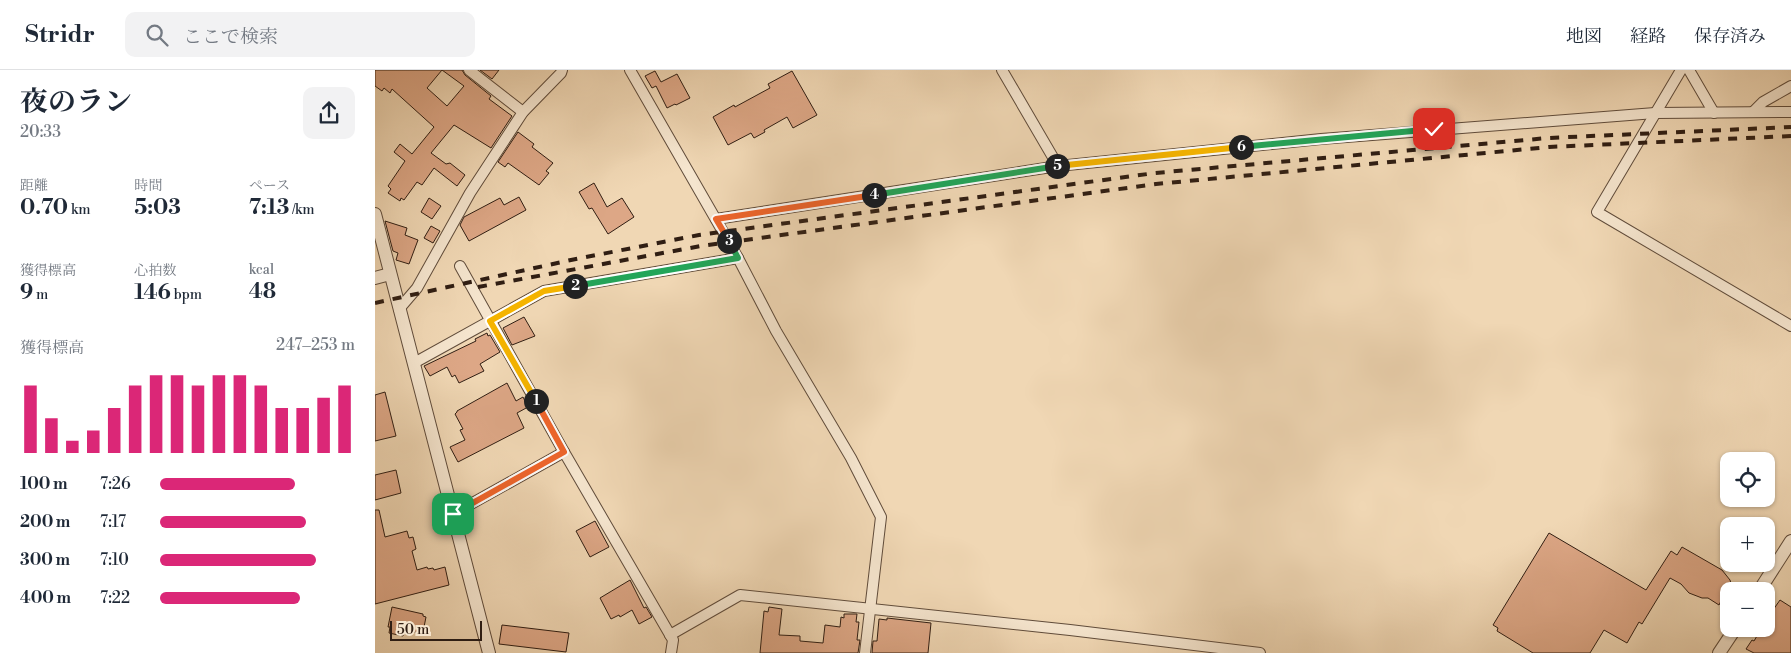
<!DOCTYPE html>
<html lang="ja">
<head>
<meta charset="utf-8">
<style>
	:root { --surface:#fff; --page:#f2f2f3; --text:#1f2937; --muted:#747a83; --line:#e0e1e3; --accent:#db2777 }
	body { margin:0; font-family:"Libre Bodoni","Noto Serif JP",serif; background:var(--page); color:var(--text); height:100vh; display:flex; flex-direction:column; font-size:19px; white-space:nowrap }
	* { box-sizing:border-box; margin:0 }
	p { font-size:16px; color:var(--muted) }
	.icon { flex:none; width:28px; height:28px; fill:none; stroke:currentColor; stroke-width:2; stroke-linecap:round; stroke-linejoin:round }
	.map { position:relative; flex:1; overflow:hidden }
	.sheet { display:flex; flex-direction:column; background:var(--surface); width:375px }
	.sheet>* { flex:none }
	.controls { position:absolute; left:1345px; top:382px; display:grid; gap:10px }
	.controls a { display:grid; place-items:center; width:55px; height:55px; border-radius:10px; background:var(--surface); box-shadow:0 1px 4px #0004; font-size:25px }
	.scale { position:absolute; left:15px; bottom:12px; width:92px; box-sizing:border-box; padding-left:5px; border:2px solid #301e13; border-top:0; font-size:14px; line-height:18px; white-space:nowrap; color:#301e13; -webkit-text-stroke:4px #f5e5ce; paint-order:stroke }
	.pin { position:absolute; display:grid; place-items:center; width:42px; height:42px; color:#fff; margin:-21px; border-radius:10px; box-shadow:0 2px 8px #0006 }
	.km { position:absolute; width:25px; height:25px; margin:-12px; border-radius:50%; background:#222; color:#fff; font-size:14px; line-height:25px; text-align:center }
	.round { display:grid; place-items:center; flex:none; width:52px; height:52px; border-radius:10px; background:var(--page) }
	.overview { display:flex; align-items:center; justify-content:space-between; height:85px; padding:0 20px }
	h1 { font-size:28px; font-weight:700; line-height:38px }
	.stats { display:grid; grid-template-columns:repeat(3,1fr); gap:8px; height:85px; padding:5px 20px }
	.stats div { display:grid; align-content:center }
	.stats b { font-size:21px; font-weight:700 }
	.stats small { font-size:14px; font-weight:400 }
	.stats p { font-size:14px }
	.chart { height:140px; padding:10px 20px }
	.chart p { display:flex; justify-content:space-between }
	.chart svg { width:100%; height:90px; margin-top:5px; stroke:var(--accent); stroke-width:6 }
	ul { padding:0 20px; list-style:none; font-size:16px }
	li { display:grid; grid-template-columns:80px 60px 1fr; align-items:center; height:38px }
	li i { height:12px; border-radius:6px; background:var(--accent) }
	header { display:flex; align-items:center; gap:30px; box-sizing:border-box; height:70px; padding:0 25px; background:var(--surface); border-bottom:1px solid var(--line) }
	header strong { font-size:24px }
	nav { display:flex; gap:28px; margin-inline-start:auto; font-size:18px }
	.search { width:350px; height:45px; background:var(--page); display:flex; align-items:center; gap:12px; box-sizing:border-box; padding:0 18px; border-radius:10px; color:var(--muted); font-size:19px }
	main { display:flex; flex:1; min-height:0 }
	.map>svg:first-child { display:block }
</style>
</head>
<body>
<header>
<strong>Stridr</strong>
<div class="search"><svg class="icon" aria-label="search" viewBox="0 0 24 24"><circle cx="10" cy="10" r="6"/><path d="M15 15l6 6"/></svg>ここで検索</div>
<nav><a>地図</a><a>経路</a><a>保存済み</a></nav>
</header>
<main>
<section class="sheet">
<div class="overview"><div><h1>夜のラン</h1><p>20:33</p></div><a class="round"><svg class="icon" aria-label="share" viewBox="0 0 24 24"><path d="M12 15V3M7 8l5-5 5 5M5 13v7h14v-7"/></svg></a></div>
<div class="stats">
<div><p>距離</p><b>0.70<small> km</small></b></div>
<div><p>時間</p><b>5:03</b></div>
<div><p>ペース</p><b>7:13<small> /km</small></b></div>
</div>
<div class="stats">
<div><p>獲得標高</p><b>9<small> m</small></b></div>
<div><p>心拍数</p><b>146<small> bpm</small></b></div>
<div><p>kcal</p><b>48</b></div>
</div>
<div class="chart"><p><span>獲得標高</span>247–253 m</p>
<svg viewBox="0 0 160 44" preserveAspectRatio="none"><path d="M5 44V11M15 44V27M25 44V38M35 44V33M45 44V22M55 44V11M65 44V6M75 44V6M85 44V11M95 44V6M105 44V6M115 44V11M125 44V22M135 44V22M145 44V17M155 44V11"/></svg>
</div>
<ul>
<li><b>100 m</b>7:26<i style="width:69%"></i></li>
<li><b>200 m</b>7:17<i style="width:75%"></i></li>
<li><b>300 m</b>7:10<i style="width:80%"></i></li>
<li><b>400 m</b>7:22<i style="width:72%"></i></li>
</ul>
</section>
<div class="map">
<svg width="1416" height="583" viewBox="0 0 1416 583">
	<rect width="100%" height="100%" fill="#f0d7b4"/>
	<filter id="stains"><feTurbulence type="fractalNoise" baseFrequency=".004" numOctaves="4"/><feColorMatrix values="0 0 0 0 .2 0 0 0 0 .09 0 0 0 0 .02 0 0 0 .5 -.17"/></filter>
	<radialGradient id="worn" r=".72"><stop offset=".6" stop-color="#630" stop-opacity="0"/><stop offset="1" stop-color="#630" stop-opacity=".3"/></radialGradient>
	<g fill="#dda786" stroke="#301e13" fill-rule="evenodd">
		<path d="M0,0H87L90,5L116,26L114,29L137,46L116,78L79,55L56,83L71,94L75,93L90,105L82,116L59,98L47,115L42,112L29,130L26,128L25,131L13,123L16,119L13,116L30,91L19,82L25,74L37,84L59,57L17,19L15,23L9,18L7,21L0,16ZM67,0L89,16L72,36L52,18Z"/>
		<path d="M105,0H124L117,9Z"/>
		<path d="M280,1L286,12L302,4L315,28L301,35L300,34L292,38L281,16L277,18L270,6Z"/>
		<path d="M417,1L442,45L418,58L412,47L389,60L390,62L379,68L376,63L353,75L338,47L359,35L360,37L395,18L393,14Z"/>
		<path d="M143,62L159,74L157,77L178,93L171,101L174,103L164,115L133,93L130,97L123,92Z"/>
		<path d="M219,113L232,137L247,128L259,147L233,164L217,138L214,139L204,122Z"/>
		<path d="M144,127L151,140L94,171L85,155L89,147L125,128L129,135Z"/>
		<path d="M54,128L66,136L57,149L46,142Z"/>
		<path d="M10,151L32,158L30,165L43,170L34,194L21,190L23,183L18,181Z"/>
		<path d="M56,156L65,161L58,173L49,168Z"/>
		<path d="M149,247L160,266L137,275L128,258Z"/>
		<path d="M112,263L113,266L115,265L125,282L105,294L109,301L84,313L80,305L77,307L72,297L55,306L49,296L101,271L100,269Z"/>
		<path d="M132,313L141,331L148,327L153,337L142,343L149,358L83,392L75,377L90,370L85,360L88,359L80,344L82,342V341Z"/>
		<path d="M10,322L21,366L0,371V325Z"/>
		<path d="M21,400L26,423L0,430V405Z"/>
		<path d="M0,440H4L10,467L32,461L34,468L38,467L41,479L37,481L42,500L52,497L53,499L58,498L59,500L70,497L74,515L0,534Z"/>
		<path d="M220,451L234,477L215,487L201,461Z"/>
		<path d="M1174,463L1271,520L1296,481L1302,485L1307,477L1347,500L1355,510L1357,517L1350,523L1344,535L1333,528H1327L1314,523L1306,514L1295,508L1267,554L1264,552L1252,573L1229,560L1215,583H1158L1122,561L1123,558L1118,555Z"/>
		<path d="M255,510L269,538L271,537L277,547L264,554L257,540L245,547L244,545L236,549L225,528Z"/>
		<path d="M1405,530L1416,537V583H1379L1371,579L1377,570L1379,571L1386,559H1391V550Z"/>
		<path d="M17,537L48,544V546L51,547L48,562L44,561V563L30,560L28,566L14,563L15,557H13Z"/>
		<path d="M394,537L407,539L404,565L425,566V571L448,573L450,555L465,557L466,547L469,548V544H482L481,552H484L482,570H485L483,583H385L389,541L393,542Z"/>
		<path d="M512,548L556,553L553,583H497L498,571H502L504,549L512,550Z"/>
		<path d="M127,555L194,563L191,582L124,574Z"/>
	</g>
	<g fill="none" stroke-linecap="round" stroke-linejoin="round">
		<g stroke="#604c3b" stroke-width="12">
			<g id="minor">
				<path d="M94,0L148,42"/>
				<path d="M255,0L363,188L401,261L476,388L506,447L490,583"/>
				<path d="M627,0L683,96"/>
				<path d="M1306,0L1222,142L1416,256"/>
				<path d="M1314,0L1339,43"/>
				<path d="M1378,42L1388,32L1416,16"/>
				<path d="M341,149L683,96L946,69L1280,43L1416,42"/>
				<path d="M85,196L189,382L298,570L296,583"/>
				<path d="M24,239L42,218L95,123L148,42L186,3L187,0"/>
				<path d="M39,293L169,221L363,188"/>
				<path d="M78,444L189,382"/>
				<path d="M295,565L365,525L695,560L885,583"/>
			</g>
		</g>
		<g stroke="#604c3b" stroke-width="14">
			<g id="tertiary">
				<path d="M0,144L114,583"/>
				<path d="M0,208L15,204"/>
				<path d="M1384,521L1416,471"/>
				<path d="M1344,583L1360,559"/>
			</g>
		</g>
		<use href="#minor" stroke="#f5e5ce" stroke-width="10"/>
		<use href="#tertiary" stroke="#f5e5ce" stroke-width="12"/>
		<g stroke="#301e13" stroke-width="4" stroke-dasharray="9 9" stroke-linecap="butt">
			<path d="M103,217L326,176L781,114L1174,77L1416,66"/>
			<path d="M0,233L196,190L324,165L780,103L1173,68L1416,57"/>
		</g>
	</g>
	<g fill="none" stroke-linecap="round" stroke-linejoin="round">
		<g stroke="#fff" stroke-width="10">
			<path id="split-1" d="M78,444L189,382L161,331"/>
		</g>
		<g stroke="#fff" stroke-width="10">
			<path id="split-2" d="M161,331L115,251L169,221L200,216"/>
		</g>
		<g stroke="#fff" stroke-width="10">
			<path id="split-3" d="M200,216L363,188L354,171"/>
		</g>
		<g stroke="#fff" stroke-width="10">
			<path id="split-4" d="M354,171L341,149L499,125"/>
		</g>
		<g stroke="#fff" stroke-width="10">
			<path id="split-5" d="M499,125L682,96"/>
		</g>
		<g stroke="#fff" stroke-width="10">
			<path id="split-6" d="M682,96L866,77"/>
		</g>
		<g stroke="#fff" stroke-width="10">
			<path id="split-7" d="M866,77L1059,59"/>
		</g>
		<use href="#split-1" stroke="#f0652b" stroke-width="6"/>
		<use href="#split-2" stroke="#f5b400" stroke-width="6"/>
		<use href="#split-3" stroke="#22a559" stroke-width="6"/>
		<use href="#split-4" stroke="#f0652b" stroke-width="6"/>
		<use href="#split-5" stroke="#22a559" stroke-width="6"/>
		<use href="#split-6" stroke="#f5b400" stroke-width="6"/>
		<use href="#split-7" stroke="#22a559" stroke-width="6"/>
	</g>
	<rect width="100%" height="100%" filter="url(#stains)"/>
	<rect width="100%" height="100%" fill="url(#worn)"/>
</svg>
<div class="controls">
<a><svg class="icon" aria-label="locate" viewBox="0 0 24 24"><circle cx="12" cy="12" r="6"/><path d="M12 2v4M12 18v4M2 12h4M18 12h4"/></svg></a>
<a>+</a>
<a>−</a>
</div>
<div class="scale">50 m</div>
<div class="pin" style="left:78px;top:444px;background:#1e9e55"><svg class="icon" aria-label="arrive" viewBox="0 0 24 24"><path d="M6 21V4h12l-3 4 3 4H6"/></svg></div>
<div class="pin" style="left:1059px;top:59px;background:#d93025"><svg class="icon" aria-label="check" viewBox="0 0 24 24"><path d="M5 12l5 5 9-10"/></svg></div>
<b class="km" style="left:161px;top:331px">1</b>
<b class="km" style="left:200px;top:216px">2</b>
<b class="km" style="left:354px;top:171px">3</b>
<b class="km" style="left:499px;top:125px">4</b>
<b class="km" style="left:682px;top:96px">5</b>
<b class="km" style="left:866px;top:77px">6</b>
</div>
</main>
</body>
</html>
